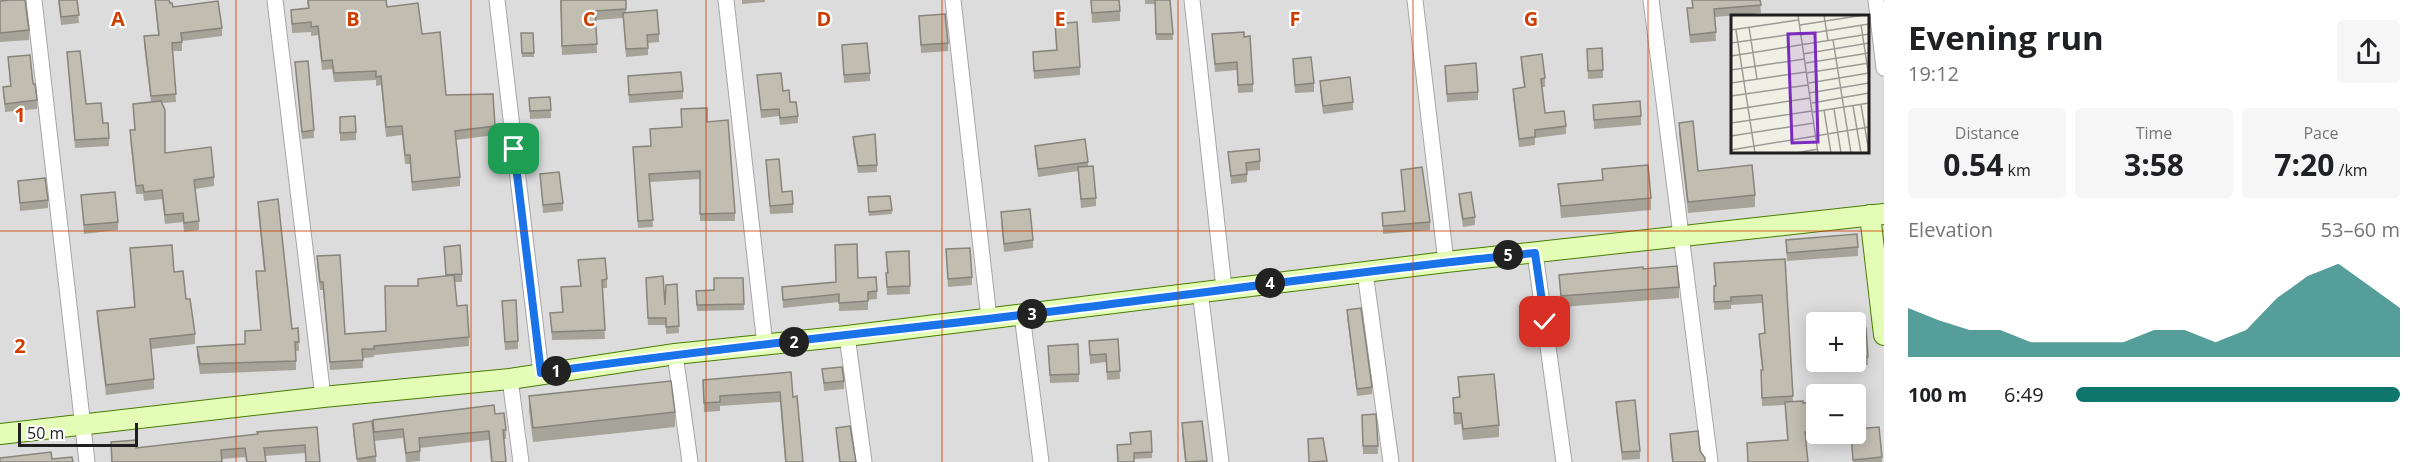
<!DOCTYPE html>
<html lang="en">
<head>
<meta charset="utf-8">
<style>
	:root { --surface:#fff; --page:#f6f6f6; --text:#202124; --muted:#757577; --accent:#0f766e }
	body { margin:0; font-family:"Open Sans",sans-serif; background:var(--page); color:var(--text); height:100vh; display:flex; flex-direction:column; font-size:22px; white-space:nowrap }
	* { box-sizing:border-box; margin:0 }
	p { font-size:20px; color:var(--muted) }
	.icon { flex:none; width:33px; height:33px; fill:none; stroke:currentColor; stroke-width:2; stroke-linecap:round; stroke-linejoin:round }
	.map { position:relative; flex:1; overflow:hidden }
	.sheet { display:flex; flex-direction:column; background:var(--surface); width:540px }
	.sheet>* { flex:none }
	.buttons { position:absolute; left:1806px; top:312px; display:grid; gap:12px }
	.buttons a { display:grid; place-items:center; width:60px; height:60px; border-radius:6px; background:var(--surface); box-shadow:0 3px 15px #0003; font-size:30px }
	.scale { position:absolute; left:18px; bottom:15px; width:120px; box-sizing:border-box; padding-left:6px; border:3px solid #1f1f1f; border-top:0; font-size:16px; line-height:21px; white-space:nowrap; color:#1f1f1f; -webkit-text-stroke:4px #fff; paint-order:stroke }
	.pin { position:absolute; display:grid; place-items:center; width:51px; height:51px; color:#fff; margin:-26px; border-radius:12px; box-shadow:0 3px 9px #0006 }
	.km { position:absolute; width:30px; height:30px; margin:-15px; border-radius:50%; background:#222; color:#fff; font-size:16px; line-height:30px; text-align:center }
	.round { display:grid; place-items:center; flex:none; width:63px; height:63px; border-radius:6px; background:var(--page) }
	.head { display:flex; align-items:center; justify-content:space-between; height:102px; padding:0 24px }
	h1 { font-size:33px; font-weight:700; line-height:45px }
	.metrics { display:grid; grid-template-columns:repeat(3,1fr); gap:9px; height:102px; padding:6px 24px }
	.metrics div { display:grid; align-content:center; border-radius:6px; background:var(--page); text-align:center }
	.metrics b { font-size:30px; font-weight:700 }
	.metrics small { font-size:16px; font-weight:400 }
	.metrics p { font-size:16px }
	.chart { height:168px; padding:12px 24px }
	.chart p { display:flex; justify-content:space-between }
	.chart svg { width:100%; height:108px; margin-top:6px; fill:var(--accent); opacity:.7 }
	ul { padding:0 24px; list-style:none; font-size:20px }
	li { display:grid; grid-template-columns:96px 72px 1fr; align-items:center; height:45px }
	li i { height:15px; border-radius:8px; background:var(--accent) }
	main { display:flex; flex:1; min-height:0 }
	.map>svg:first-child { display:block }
</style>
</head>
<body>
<main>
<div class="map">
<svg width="1884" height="462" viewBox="0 0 1884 462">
	<rect width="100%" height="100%" fill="#f0f0e5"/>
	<path fill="#dddcdc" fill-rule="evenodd" d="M0,0H1884V462H0ZM1732,16H1868V152H1732ZM1816,322H1856V362H1816ZM1816,394H1856V434H1816Z"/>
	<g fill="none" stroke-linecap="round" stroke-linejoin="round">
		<g stroke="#a6a6a6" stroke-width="17">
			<g id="minor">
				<path d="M34,0L87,462"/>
				<path d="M275,0L323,397"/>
				<path d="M497,0L541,373"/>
				<path d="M726,0L765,345"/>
				<path d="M953,0L989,318"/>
				<path d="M1192,0L1224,288"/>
				<path d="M1415,0L1446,262"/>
				<path d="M1651,0L1710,462"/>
				<path d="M1876,0L1884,68"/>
				<path d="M1535,253L1564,462"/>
				<path d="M1365,272L1391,462"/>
				<path d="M1200,291L1221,462"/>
				<path d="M1022,315L1041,462"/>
				<path d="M847,336L864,462"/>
				<path d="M675,354L690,462"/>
				<path d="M510,379L521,462"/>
			</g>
		</g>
		<g stroke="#497c00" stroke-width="22">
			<g id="secondary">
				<path d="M1870,215L1884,335"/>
				<path d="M0,434L323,397L510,379L675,354L847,336L1446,262L1884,214"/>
			</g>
		</g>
		<use href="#minor" stroke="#fff" stroke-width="15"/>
		<use href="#secondary" stroke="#e4fdb6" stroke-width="20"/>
	</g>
	<g fill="#a6a398">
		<path d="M58,0H77L79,23L61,25Z"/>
		<path d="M155,0L170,3L173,7L222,28V36L182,41V51H173L176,102L161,103L165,153L214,177V186L195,189L199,221V230L184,232L183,222L165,224L162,199L144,201L143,194H136L130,139V130H135L133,104L151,102L144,45V36L158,35Z"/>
		<path d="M307,0H386L387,7L422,34L446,95L495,126V135L456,140L460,177V186L412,191L410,164H405L402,135L386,137L381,85L376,86V80L334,82L332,69L322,70L318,35L311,36V32L292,33L291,10L308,9Z"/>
		<path d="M560,0H626V13L659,34V42L648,43V55L626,57L623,18L596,20L597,53L562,55Z"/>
		<path d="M742,0H765V2L742,4Z"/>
		<path d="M1091,0L1120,11V21L1092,23Z"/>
		<path d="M1145,0H1170L1173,40H1156L1155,4H1145Z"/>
		<path d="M1692,0H1760L1761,13L1715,17L1716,41L1690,43L1687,8H1692Z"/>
		<path d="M0,1L29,30V40L0,42Z"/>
		<path d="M919,16L948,43V51L921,53Z"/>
		<path d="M1055,24L1080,67V75L1034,79L1033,52L1056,50Z"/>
		<path d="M1244,32L1253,84V92L1238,93L1237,70L1215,72L1212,34Z"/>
		<path d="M521,33H533L534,57H522Z"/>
		<path d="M842,45L870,73V81L844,83Z"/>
		<path d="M1587,49L1603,70V78L1588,79Z"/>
		<path d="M67,52L86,104L103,123L109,138V146L75,148Z"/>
		<path d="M8,57L33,84L37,100V109L5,112L3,87H10Z"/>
		<path d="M1521,57L1545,78V87H1542L1545,113L1566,126V134L1535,138V145L1519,147L1513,97V89L1524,87L1521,65Z"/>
		<path d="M1293,59L1314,83V92L1295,93Z"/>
		<path d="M295,62L314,130V138L302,139Z"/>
		<path d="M1445,66L1478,92V100L1447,102Z"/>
		<path d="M757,75L783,91L798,116V123L780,125L779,116L761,118Z"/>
		<path d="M628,76L683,91V99L629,103Z"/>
		<path d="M1320,81L1353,102V110L1323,114L1320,89Z"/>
		<path d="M550,97L551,118L530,119L529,98Z"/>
		<path d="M1593,105L1641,116V125L1594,129Z"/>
		<path d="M340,117L356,132V140L340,141Z"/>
		<path d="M707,122L735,213V221H700V179L650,182L653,227L638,228L633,147L650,146V129L681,127Z"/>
		<path d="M1679,123L1698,171L1755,195V207L1688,213L1679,134Z"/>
		<path d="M853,137L877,165V172L858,173L853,144Z"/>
		<path d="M1035,146L1088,162V166L1096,198V206L1081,208L1078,171L1038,177L1035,154Z"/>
		<path d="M1228,152L1260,161V170L1247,171V182L1231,184Z"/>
		<path d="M766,160L782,192L793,204V213L770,214Z"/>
		<path d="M1602,169L1651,198V210L1561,218L1558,184L1602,180Z"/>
		<path d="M1401,170L1430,222V230L1383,234L1382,213L1405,211Z"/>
		<path d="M540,174L563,203V211L543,213Z"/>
		<path d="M18,181L48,200V208L20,211Z"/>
		<path d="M1459,194L1475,217V225L1463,227L1459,202Z"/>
		<path d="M81,195L118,222V230L84,234Z"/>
		<path d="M890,196L892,214L869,216L868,197Z"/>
		<path d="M258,202L292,329L298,328L299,351H296V370L200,374L197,356V347L245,344V331L261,330L256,281V271H264L258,211Z"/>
		<path d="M1001,212L1033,240V248L1004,252L1001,221Z"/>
		<path d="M1786,240L1858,247V256L1787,261Z"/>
		<path d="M444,247L462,274V282H455L457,306L469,337V346L374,355V357L363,358V368L330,370L323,290H320L317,265V256L345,334L386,331L418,286V279L446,276Z"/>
		<path d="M130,248L174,272L186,299L195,334V344L151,349L154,379V389L106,395L97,320V311L134,307Z"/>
		<path d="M946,249L972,277V285L948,287Z"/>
		<path d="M909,251L910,294L887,295L886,273H887L886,252Z"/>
		<path d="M1785,259L1793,402L1803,403L1816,402V434H1856L1882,457V462H1853L1851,436L1806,440L1808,462H1748L1747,443L1787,440L1785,405L1762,406L1761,378V370H1762L1759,342V334H1765L1762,303L1731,305V309L1714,310V286H1715L1714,263Z"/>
		<path d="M578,260L607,279V288H602L605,339L552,340L550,313L562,312L561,287L580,286Z"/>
		<path d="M1643,269L1679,287V298L1561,307L1559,275Z"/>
		<path d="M646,278L665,305L677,284L679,333L666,334V325H648Z"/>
		<path d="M743,278L744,310L697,311L696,291L714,290Z"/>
		<path d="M858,278L877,291V299L868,300V310L839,311V302L783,308L782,287L836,282Z"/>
		<path d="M502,301L518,341V349L505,350Z"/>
		<path d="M1347,310L1372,387V394L1357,396L1347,317Z"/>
		<path d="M1856,329L1868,357V365L1851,366L1850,362H1856Z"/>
		<path d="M1118,339L1120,379L1107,380L1106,362L1090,364L1089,341Z"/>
		<path d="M1048,346L1079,374V382L1050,383Z"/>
		<path d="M822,369L844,381V389L824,391Z"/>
		<path d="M791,372L793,397L803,462H785L780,402L720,406V411L704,412L703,380Z"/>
		<path d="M1458,377L1499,425V437L1463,440L1461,424L1454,425L1453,410V398L1459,397Z"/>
		<path d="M529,396L675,412V427L533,442L529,411Z"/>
		<path d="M1616,402L1640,451V459L1622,460L1616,410Z"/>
		<path d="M495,414L506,430V439H504L506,462H491L489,440L420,448V461L409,462H406L403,438L374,441L373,420Z"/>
		<path d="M1362,415L1378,446V454H1363Z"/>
		<path d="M1202,421L1207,462H1185L1182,434V423Z"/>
		<path d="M353,424L376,456V462H357L353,432Z"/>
		<path d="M317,427L320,462H306L305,453L265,456L266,462H246L245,457L222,459V462H111V442L136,448Z"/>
		<path d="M836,428L856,462H839Z"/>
		<path d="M1130,433L1152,452V458L1134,459L1130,444Z"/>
		<path d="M1670,434L1705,462H1672L1670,446Z"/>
	</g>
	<g fill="#c1bdb1" stroke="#87847c" stroke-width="1.5">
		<path d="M10,0H25L29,30L0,33V1Z"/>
		<path d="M59,0H77L79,15L61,17Z"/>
		<path d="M155,0H169L170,3H172L173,7L218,1L222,28L181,33L182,42L172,43L176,94L151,96L144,36L159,35Z"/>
		<path d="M308,0H386L387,7L418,3L422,34L440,32L446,95L493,94L495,126L455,131L460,177L412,182L410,155H405L402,126L386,127L381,76L376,77V71L334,73L332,60L322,61L318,26L311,27V22L292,24L291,10L309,8Z"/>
		<path d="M561,0H626V9L595,11L597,44L562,46Z"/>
		<path d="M1091,0H1119L1120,11L1092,13Z"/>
		<path d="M1155,0H1170L1173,34H1156Z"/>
		<path d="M1692,0H1760L1761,5L1714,9L1716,32L1690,35L1687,8H1693Z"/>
		<path d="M657,10L659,34L647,35L648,48L626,49L623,13Z"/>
		<path d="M945,14L948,43L921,45L919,16Z"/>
		<path d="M1077,22L1080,67L1034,71L1033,52L1057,50L1055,24Z"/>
		<path d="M1244,32V37L1250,36L1253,84L1238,85L1237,62L1215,64L1212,34Z"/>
		<path d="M521,33H533L534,53H522Z"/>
		<path d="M867,43L870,73L844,75L842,45Z"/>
		<path d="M1602,48L1603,70L1588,71L1587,49Z"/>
		<path d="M80,51L86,104L101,103L103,123H108L109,138L75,140L67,52Z"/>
		<path d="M1542,54L1545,78L1541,79L1545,113L1564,111L1566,126L1535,130V137L1519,139L1513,89L1525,87L1521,57Z"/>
		<path d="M30,55L33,84H35L37,100L5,104L3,87L11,86L8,57Z"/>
		<path d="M1311,57L1314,83L1295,85L1293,59Z"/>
		<path d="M308,61L314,130L302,132L295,62Z"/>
		<path d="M1476,63L1478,92L1447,94L1445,66Z"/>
		<path d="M681,72L683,91L629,95L628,76Z"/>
		<path d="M781,73L783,91L789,90L790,102H796L798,116L780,118L779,109L761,110L757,75Z"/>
		<path d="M1350,77L1353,102L1323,106L1320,81Z"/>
		<path d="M550,97L551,110L530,111L529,98Z"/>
		<path d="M161,101L165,110V153L211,147L214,177L194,180L199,221L184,223L183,213L165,215L162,190L144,192L143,185L136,186L130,130H135L133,104Z"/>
		<path d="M1640,101L1641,116L1594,120L1593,105Z"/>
		<path d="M707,108V122L728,120L735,213L700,214V171L649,174L653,220L638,221L633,147L651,146L650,129L682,127L681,109Z"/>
		<path d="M355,116L356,132L340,133V117Z"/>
		<path d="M1693,121L1698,171L1752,165L1755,195L1688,202L1679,123Z"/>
		<path d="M875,134L877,165L858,166L853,137Z"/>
		<path d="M1085,139L1088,162L1038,169L1035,146Z"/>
		<path d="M1259,149L1260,161L1246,163L1247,174L1231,176L1228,152Z"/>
		<path d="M779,159L782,192L792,191L793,204L770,206L766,160Z"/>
		<path d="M1648,165L1651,198L1561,206L1558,184L1603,180L1602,169Z"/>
		<path d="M1093,166L1096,198L1081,199L1078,167Z"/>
		<path d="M1422,167L1430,222L1383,226L1382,213L1405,211L1401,170Z"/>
		<path d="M559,172L563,203L543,205L540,174Z"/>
		<path d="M45,178L48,200L20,203L18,181Z"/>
		<path d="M115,192L118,222L84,225L81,195Z"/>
		<path d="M1471,192L1475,217L1463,219L1459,194Z"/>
		<path d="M890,196L892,210L869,212L868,197Z"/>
		<path d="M278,199L292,329L298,328L299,342H295L296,361L200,364L197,347L245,344V331L261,330L256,271H265L258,202Z"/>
		<path d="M1030,209L1033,240L1004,244L1001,212Z"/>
		<path d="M1857,234L1858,247L1787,253L1786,240Z"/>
		<path d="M857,244L858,278L876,277L877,291L868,292V301L839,303V294L783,300L782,287L836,282L835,245Z"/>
		<path d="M172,245L174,272L183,271L186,299H190L195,334L150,339L154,379L106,385L97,311L135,307L130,248Z"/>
		<path d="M460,245L462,274L446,275L444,247Z"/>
		<path d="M970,248L972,277L948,279L946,249Z"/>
		<path d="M909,251L910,286L887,287L886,273H888L886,252Z"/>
		<path d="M340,255L345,334L386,331L385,286H418V279L454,275L457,306L467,305L469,337L374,346V349H362L363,360L330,362L323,282H320L317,256Z"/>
		<path d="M605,258L607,279L602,280L605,330L552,332L550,313L563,312L561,287L581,286L578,260Z"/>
		<path d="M1785,259L1793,396L1762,398L1761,370H1763L1759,334L1765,333L1762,295L1731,297V301L1714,302V286H1716L1714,263Z"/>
		<path d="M1677,266L1679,287L1561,296L1559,275L1643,267V269Z"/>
		<path d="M663,276L665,305L666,285L677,284L679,326L666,327V318H648L646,278Z"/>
		<path d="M714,278H743L744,304L697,305L696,291L714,290Z"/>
		<path d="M516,300L518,341L505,342L502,301Z"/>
		<path d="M1361,308L1372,387L1357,389L1347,310Z"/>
		<path d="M1866,328L1868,357L1856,358V329Z"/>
		<path d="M1118,339L1120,371L1107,372L1106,354L1090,355L1089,341Z"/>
		<path d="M1078,344L1079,374L1050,375L1048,346Z"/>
		<path d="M842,367L844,381L824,383L822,369Z"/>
		<path d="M791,372L793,397L797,396L803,462H786L780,392L720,396V402L704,403L703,380Z"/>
		<path d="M1494,374L1499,425L1463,429L1461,413H1454L1453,398L1460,397L1458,377Z"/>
		<path d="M671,381L675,412L533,428L529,396Z"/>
		<path d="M1635,400L1640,451L1622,452L1616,402Z"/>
		<path d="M1803,401V403L1816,402V431L1805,432L1808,462H1748L1747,443L1788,440L1785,402Z"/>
		<path d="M494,405L495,414L504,413L506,430H503L506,462H492L489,431L419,438L420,451L406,453L403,429L374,432L373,420Z"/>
		<path d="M1376,414L1378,446H1363L1362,415Z"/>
		<path d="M372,421L376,456L357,459L353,424Z"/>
		<path d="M1202,421L1207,461L1186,462L1182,423Z"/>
		<path d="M850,426L856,462H840L836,428Z"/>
		<path d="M317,427L320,462H306L305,445L264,448L266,462H247L245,448L221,450L222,462H112L111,442L136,440V448L258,434L257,432Z"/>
		<path d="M1879,427L1882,457L1853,460L1851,434H1856V429Z"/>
		<path d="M1151,431L1152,452L1134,453V462H1118L1117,445L1131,444L1130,433Z"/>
		<path d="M1698,431L1700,451L1705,458V462H1673L1670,434Z"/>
		<path d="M1323,438L1327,461L1309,462L1308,439Z"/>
		<path d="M51,452L52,459L72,457L73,462H0V458Z"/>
	</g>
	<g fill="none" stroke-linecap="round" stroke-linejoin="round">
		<g stroke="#fff" stroke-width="12">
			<path id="route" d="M514,149L541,373C701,350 861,334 1021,315C1192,295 1363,270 1535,253L1545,322"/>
		</g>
		<use href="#route" stroke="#1a73e8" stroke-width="8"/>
	</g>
	<path fill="none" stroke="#ce3e00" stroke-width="1.5" stroke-opacity="0.55" d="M236,0V462M471,0V462M706,0V462M942,0V462M1178,0V462M1413,0V462M1648,0V462M0,231H1884"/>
	<g transform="translate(1731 15)">
		<rect width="138" height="138" fill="#f0f0e5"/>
		<path fill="none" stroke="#9c9c96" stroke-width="1.5" d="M67,0L87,138M93,0L97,26M69,10L133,0M130,10L138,62M18,12L26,64M0,15L67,5M5,15L24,138M69,20L138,9M102,25L120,138M0,28L69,18M72,39L138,28M0,41L138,19M75,48L138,38M0,55L73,44M75,58L138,48M0,68L75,57M78,68L138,58M78,78L138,68M0,81L77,70M81,88L138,78M130,90L138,137M122,91L130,138M103,94L110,138M0,95L79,83M93,95L100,138M82,97L138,88M0,108L81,96M0,121L83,108M0,135L138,112M65,138L87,134"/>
		<path fill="#7b2cbf" fill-opacity="0.15" stroke="#7b2cbf" stroke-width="3" d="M84,18L87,127L61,128L57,19Z"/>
		<rect width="138" height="138" fill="none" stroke="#1f1f1f" stroke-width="3"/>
	</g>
	<g font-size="20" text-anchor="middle" font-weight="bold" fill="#ce3e00" stroke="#fff" stroke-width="4.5" stroke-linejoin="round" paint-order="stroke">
		<text x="118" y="26">A</text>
		<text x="353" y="26">B</text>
		<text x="589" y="26">C</text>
		<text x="824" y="26">D</text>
		<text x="1060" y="26">E</text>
		<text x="1295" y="26">F</text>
		<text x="1531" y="26">G</text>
		<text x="20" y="122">1</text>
		<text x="20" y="353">2</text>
	</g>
</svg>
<div class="buttons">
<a>+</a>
<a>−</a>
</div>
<div class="scale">50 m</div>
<div class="pin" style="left:514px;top:149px;background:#1e9e55"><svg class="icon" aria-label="arrive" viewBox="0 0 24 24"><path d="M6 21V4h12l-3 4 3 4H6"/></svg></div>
<div class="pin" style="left:1545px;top:322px;background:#d93025"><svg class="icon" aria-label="check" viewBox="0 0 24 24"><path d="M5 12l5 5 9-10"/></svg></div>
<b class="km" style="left:556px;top:371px">1</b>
<b class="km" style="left:794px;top:342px">2</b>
<b class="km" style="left:1032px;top:314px">3</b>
<b class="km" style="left:1270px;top:283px">4</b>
<b class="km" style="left:1508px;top:255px">5</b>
</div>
<section class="sheet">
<div class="head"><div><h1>Evening run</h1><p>19:12</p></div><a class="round"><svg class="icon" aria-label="share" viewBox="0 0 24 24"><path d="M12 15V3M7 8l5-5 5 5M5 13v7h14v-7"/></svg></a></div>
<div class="metrics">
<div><p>Distance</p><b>0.54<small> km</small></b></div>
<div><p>Time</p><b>3:58</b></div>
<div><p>Pace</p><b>7:20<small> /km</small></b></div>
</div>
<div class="chart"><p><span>Elevation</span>53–60 m</p>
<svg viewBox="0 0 160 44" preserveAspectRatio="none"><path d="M0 44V24L10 29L20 33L30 33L40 38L50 38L60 38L70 38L80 33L90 33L100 38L110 33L120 20L130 11L140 6L150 15L160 24V44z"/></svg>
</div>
<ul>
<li><b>100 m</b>6:49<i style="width:100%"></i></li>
</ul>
</section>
</main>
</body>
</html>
